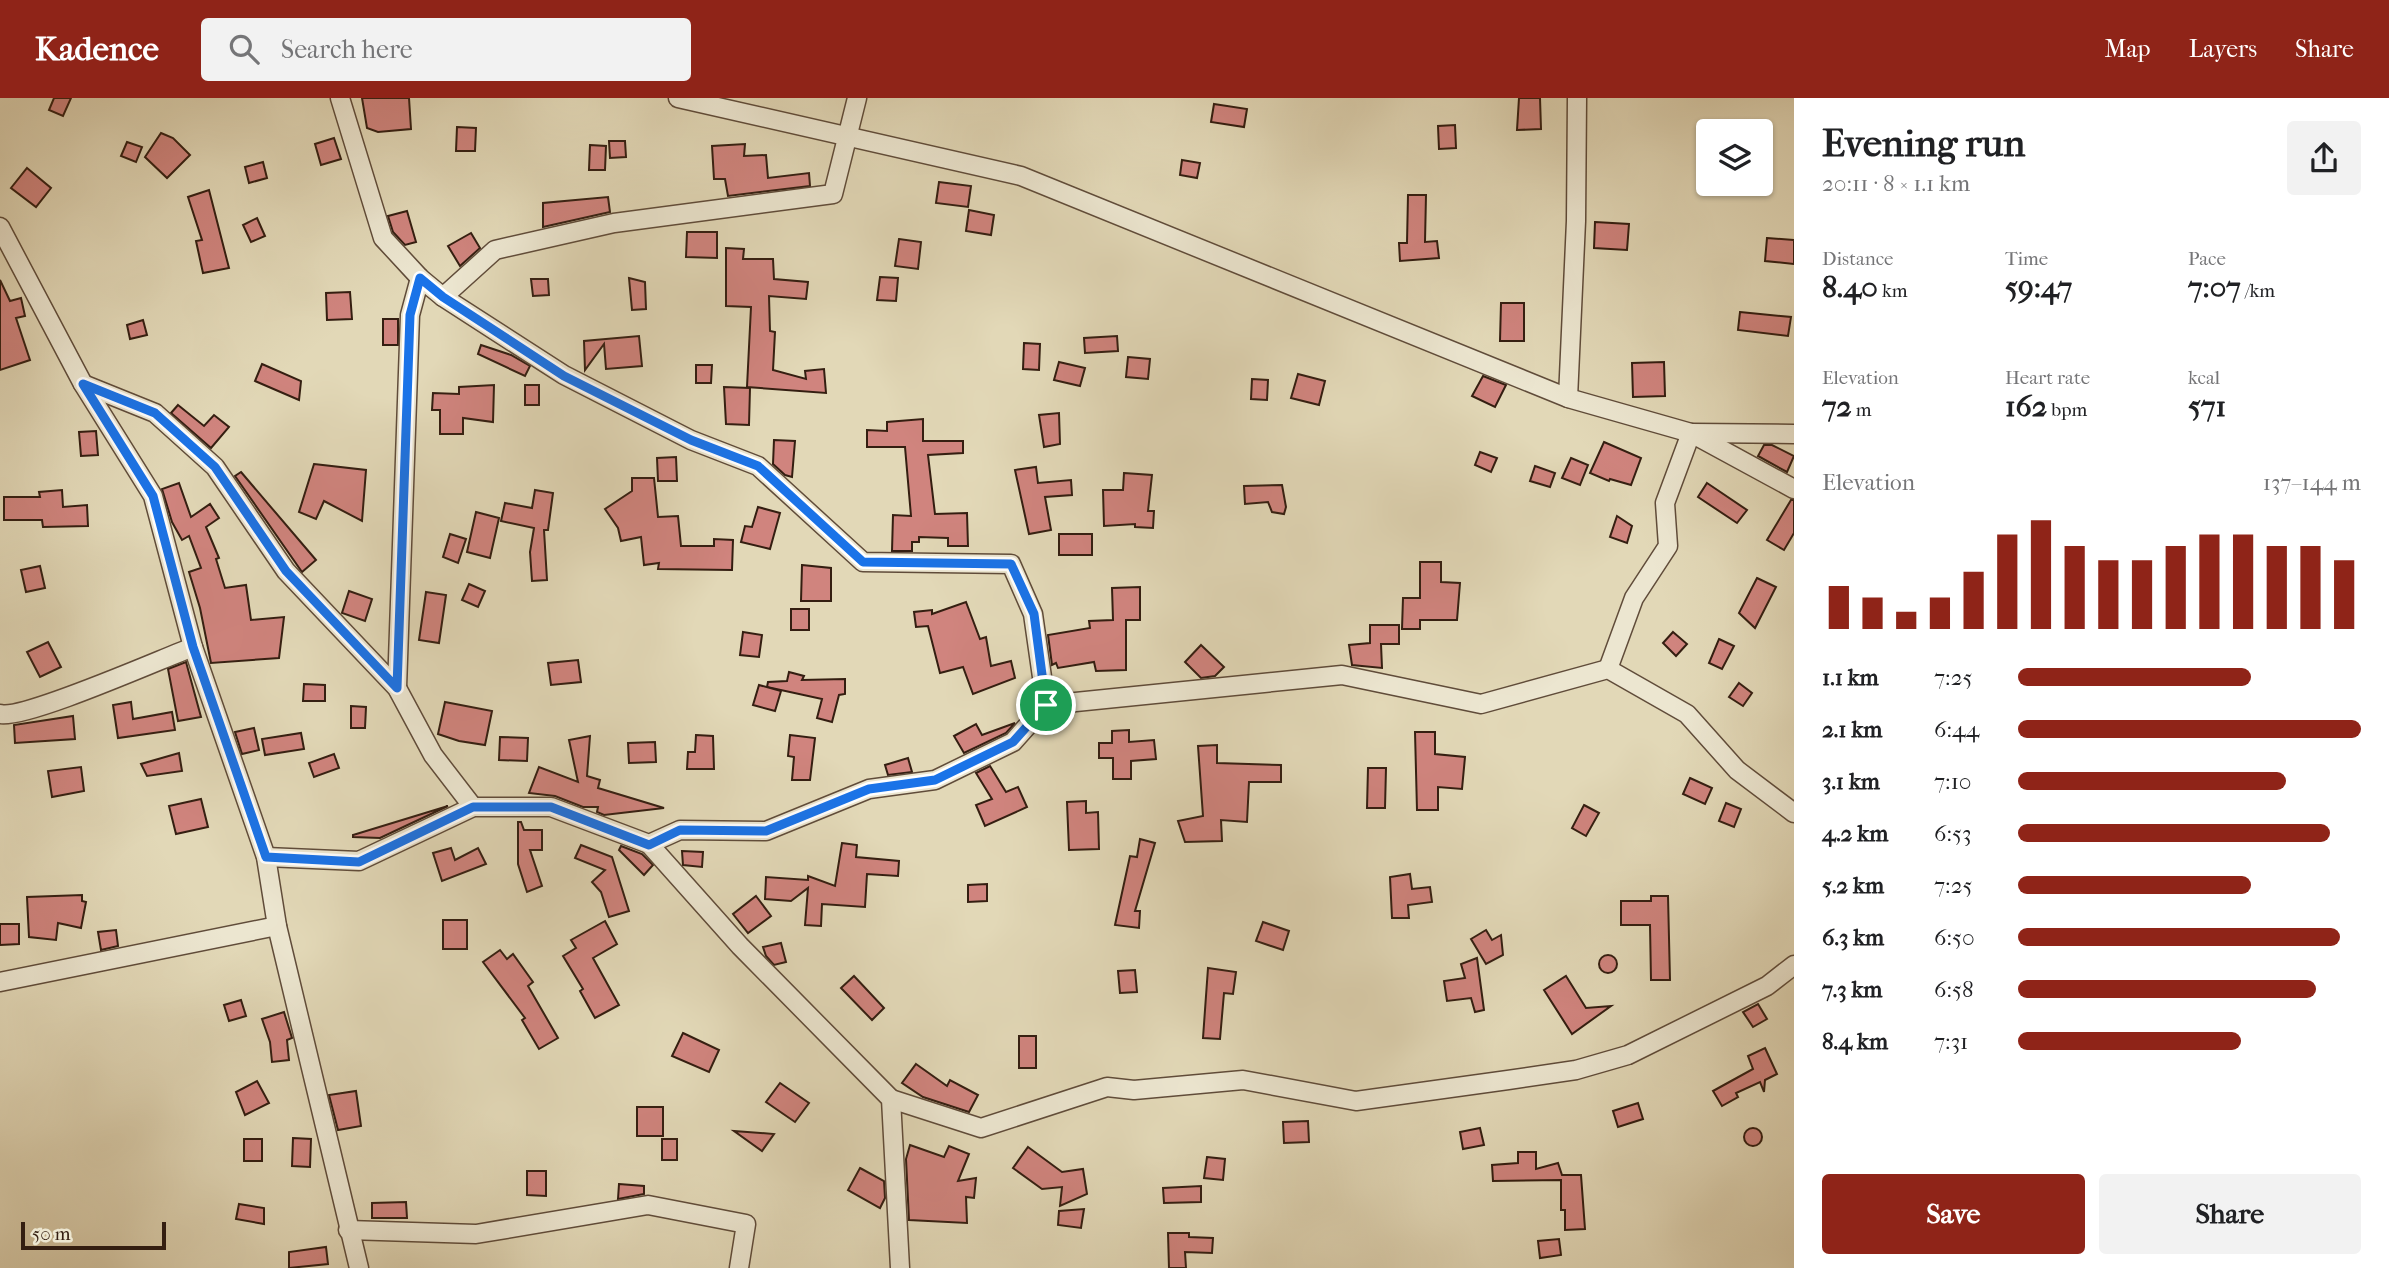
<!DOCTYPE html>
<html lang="en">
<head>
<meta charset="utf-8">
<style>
	:root { --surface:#fff; --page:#f2f2f2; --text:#202124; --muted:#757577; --accent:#8f2418 }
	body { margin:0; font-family:"IM FELL French Canon",serif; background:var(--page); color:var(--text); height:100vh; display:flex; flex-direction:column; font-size:26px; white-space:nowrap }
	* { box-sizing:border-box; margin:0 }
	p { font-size:23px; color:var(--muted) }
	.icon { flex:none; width:38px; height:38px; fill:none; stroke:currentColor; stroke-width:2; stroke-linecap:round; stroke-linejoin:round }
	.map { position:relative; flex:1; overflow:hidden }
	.sheet { display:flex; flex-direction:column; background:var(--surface); width:595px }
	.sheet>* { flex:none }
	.controls { position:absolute; left:1696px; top:21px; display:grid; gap:14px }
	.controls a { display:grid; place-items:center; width:77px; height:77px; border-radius:7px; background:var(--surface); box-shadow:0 2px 5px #0004; font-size:35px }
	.scale { position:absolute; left:21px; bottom:18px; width:145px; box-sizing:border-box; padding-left:7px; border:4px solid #341e11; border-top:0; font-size:19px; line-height:24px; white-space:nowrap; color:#341e11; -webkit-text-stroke:5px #ece6d0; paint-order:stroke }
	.pin { position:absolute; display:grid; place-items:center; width:60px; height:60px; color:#fff; margin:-30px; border:4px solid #fff; border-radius:50%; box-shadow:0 2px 7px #0007 }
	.round { display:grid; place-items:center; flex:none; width:74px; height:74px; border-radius:7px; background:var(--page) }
	.head { display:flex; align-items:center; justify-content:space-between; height:119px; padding:0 28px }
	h1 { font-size:38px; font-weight:700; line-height:52px }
	.stats { display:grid; grid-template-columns:repeat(3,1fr); gap:10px; height:119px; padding:7px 28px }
	.stats div { display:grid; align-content:center }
	.stats b { font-size:30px; font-weight:700 }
	.stats small { font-size:19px; font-weight:400 }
	.stats p { font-size:19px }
	.chart { height:196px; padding:14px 28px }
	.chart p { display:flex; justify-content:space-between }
	.chart svg { width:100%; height:126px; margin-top:7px; stroke:var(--accent); stroke-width:6 }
	.cta { display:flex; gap:14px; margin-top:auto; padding:14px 28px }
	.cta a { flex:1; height:80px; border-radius:7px; background:var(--accent); color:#fff; font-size:28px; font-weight:700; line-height:80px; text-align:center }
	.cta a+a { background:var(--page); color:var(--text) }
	ul { padding:0 28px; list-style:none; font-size:23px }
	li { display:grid; grid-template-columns:112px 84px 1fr; align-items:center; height:52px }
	li i { height:18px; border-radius:9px; background:var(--accent) }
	header { display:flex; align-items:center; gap:42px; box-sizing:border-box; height:98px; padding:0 35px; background:var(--accent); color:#fff }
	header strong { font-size:33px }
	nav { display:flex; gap:38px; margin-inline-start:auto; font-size:24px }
	.search { width:490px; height:63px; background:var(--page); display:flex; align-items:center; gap:18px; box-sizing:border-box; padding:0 24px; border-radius:7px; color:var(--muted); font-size:26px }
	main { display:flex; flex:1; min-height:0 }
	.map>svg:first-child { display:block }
</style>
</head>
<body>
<header>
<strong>Kadence</strong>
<div class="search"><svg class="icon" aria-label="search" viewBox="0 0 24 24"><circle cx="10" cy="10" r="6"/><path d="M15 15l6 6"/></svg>Search here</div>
<nav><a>Map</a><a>Layers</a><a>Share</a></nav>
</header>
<main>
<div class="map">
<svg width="1794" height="1170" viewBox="0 0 1794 1170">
	<rect width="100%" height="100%" fill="#e2d8b7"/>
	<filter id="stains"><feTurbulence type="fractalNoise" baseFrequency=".00286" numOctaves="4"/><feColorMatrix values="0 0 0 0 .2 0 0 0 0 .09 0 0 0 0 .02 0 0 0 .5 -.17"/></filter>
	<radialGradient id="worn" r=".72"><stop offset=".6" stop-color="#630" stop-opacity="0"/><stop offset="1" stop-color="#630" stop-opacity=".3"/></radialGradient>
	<g fill="#d0847e" stroke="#341e11" stroke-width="2">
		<path d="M54,0H71L63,18L49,12Z"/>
		<path d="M362,0H409L411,31L378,34L367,30Z"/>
		<path d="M1519,0H1540L1541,31L1517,32Z"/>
		<path d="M1214,6L1247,11L1244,29L1211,24Z"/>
		<path d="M1455,27L1456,50L1439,51L1438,28Z"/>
		<path d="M457,29L476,30L475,53H456Z"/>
		<path d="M161,35L173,40L190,57L167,80L145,59Z"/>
		<path d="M334,40L341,61L321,67L315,46Z"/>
		<path d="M609,43H625L626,59L610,60Z"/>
		<path d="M127,44L142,49L136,64L121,58Z"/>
		<path d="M745,46L744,58L766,57L768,80L809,75L810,88L728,98L725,81H714L712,48Z"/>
		<path d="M590,47L606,48L605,72H589Z"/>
		<path d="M1182,62L1200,65L1197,80L1180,77Z"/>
		<path d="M263,64L267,80L249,85L245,69Z"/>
		<path d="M27,70L51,90L36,109L11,90Z"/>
		<path d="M939,84L971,88L968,109L936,105Z"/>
		<path d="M209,92L229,170L203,175L196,143L202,142L188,99Z"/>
		<path d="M1408,97H1426L1425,144L1437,143L1439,160L1400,163L1399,145H1407Z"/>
		<path d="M608,99L610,114L543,129V105Z"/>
		<path d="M969,112L994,117L991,137L966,133Z"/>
		<path d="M407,113L416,144L405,147L393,134L388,118Z"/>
		<path d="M257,120L265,138L251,144L243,127Z"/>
		<path d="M1595,124L1629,126L1627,152L1594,150Z"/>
		<path d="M687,134H717V160L686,159Z"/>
		<path d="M471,135L480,150L460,168L448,148Z"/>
		<path d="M1767,140L1794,142V166L1765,163Z"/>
		<path d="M899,141L921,144L918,171L895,168Z"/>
		<path d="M726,150L744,151L743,161H773L774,181L808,184L806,201L769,198L770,233L775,234L773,272L806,281L805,273L824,271L826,295L747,289L751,209L726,208Z"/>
		<path d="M880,179L898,180L896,203L877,202Z"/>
		<path d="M629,180L645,184L646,211L632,212Z"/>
		<path d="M531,181H548L549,197L533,198Z"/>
		<path d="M0,182L10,203L21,200L25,218L16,220L30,262L0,272Z"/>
		<path d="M350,194L352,221L327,222L326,195Z"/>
		<path d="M1501,205H1524V243H1500Z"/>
		<path d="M1740,214L1791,219L1788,238L1738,232Z"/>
		<rect x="383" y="221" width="15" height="26"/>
		<path d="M143,222L147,237L130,241L127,227Z"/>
		<path d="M639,238L642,268L606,271L604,246L585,272L584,243Z"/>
		<path d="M1117,238L1118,253L1085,255L1084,240Z"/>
		<path d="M1024,245L1040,246L1039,272L1023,271Z"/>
		<path d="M481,247L511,257L530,268L525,278L478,256Z"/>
		<path d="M1128,259L1150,261L1148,281L1126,279Z"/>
		<path d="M1059,264L1085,270L1080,288L1054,282Z"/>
		<path d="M1664,264L1665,298L1633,299L1632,265Z"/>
		<path d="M262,266L301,283L299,302L255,283Z"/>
		<path d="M696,267H712L711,285H696Z"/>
		<path d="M1298,276L1325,283L1319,307L1291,300Z"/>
		<path d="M1483,278L1506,287L1495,309L1472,298Z"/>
		<path d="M1252,281L1268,282L1267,302L1251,301Z"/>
		<path d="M494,287L493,324L463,320V336H440V312H432L433,295L459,296V289Z"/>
		<rect x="525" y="287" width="14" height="20"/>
		<path d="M724,289L750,290L749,327L726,326Z"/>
		<path d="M178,307L204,328L214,317L229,329L211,350L171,315Z"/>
		<path d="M1059,315L1060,346L1044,349L1039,317Z"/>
		<path d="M923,321V343H963V355L928,357L935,416L967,415L968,448H948V440L919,439V444H912V453H892L893,417L911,418L905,349H867V332L887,333V324Z"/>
		<path d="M96,333L98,357L81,358L79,334Z"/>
		<path d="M774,342L795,343L792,379L785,377L773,366Z"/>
		<path d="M1604,344L1641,360L1631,387L1610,381L1609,383L1590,375Z"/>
		<path d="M1764,347H1772L1794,358L1787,374L1758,358Z"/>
		<path d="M1480,354L1497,360L1491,374L1475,367Z"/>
		<path d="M676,359L677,383H658L657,360Z"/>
		<path d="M1571,360L1588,367L1580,387L1562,380Z"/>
		<path d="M314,366L366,372L362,423L324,403L316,421L299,414Z"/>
		<path d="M1535,368L1555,375L1550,389L1530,383Z"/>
		<path d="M1036,369L1038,385L1071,382L1072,397L1045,399L1051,432L1029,436L1015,372Z"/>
		<path d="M241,374L316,462L302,474L235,378Z"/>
		<path d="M1124,375L1152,377L1148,413H1154L1153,430L1135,429V426L1104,428L1103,392H1123Z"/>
		<path d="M632,380H654L658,419L678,418L681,448H714V441L733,442L732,472L658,471L659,465L644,467L641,439L621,443L618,430L605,411L632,393Z"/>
		<path d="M179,385L191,419L210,406L219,420L206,429L219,460L216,461L225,490L246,487L251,522L284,519L279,560L211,565L200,510L189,474L201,470L189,438L182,442L172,424L162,391Z"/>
		<path d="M1707,385L1747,412L1737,425L1698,399Z"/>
		<path d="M1282,387L1286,409L1284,416L1272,414L1268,404L1245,406L1244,388Z"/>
		<path d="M62,392L63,409L87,407L88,428L43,429L42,422H4V399H40L39,394Z"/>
		<path d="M535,392L553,395L548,432H544L547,482L532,483L530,454L534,430L501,423L505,405L532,410Z"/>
		<path d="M1791,402H1794V435L1784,452L1767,442Z"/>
		<path d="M758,409L780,415L770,451L741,444L745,428L752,429Z"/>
		<path d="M476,414L499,420L490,460L467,454Z"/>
		<path d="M1617,418L1632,428L1627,445L1610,439Z"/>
		<path d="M450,436L466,441L458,465L443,459Z"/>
		<rect x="1059" y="436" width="33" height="21"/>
		<path d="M1420,464H1441V484L1460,485L1457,522H1420V531H1402L1403,500H1420Z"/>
		<path d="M802,467L831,470V503H801Z"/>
		<path d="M40,468L45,490L26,494L21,472Z"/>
		<path d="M1757,480L1776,489L1755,530L1739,515Z"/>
		<path d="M469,486L485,493L478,509L462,502Z"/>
		<path d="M1140,489V522H1126V572L1096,573L1094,564L1058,570L1056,565L1052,567L1048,537L1090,530L1089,523L1113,522L1112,490Z"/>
		<path d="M349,493L372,501L365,523L342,515Z"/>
		<path d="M426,494L446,497L439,545L419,542Z"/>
		<path d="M966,504L980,541L986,539L991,568L1011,563L1015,580L973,596L963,569L940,575L928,528L916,529L914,514L932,512V516Z"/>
		<rect x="791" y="511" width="18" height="21"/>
		<path d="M1370,527H1399V546H1381L1382,570L1352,567L1349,547L1370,545Z"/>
		<path d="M743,534L762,537L759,559L740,557Z"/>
		<path d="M1673,534L1687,546L1676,558L1663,545Z"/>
		<path d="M1719,541L1734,548L1722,571L1709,565Z"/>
		<path d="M48,544L61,569L40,579L27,554Z"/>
		<path d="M1201,547L1224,569L1215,578L1201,580L1185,564Z"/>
		<path d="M578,562L581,584L551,587L548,565Z"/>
		<path d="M186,564L201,619L178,623L168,571Z"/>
		<path d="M789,574L804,578L802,582L845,581V596L839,597L832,624L817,620L822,601L767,589L768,584L787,583Z"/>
		<path d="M1739,585L1752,595L1743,608L1729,599Z"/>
		<path d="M304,586L325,587V603H303Z"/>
		<path d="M759,587L781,593L775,613L753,607Z"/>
		<path d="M131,604L133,621L172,614L175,632L118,640L113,607Z"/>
		<path d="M445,604L492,613L485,647L459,643L438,636Z"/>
		<path d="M351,608L366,609L365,630H351Z"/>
		<path d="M73,618L75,641L15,645L14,627Z"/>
		<path d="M1015,625L1006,635L964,655L954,638L976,626L982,637Z"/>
		<path d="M254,630L259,652L242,656L235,634Z"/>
		<path d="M1129,632V644L1154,642L1156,661L1131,663V681H1113V660H1099V645H1112V633Z"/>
		<path d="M1415,634H1435V656L1465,659L1462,691L1438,689V712H1417Z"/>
		<path d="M301,635L304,651L265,657L262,641Z"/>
		<path d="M696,637L713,638L714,671H687L688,654H695Z"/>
		<path d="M790,637L815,640L810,682H792L794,659L788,658Z"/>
		<path d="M590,638L587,678L600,682L598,690L664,710L604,717L597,714L598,709H583L555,698L529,695L539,669L578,684L569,642Z"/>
		<path d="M500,639L528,640L527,663L499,662Z"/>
		<path d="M655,644L656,664L629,665L628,645Z"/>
		<path d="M1217,647V665L1281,667V684H1249L1247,724L1221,722L1222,743L1185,744L1178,723L1203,718L1198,648Z"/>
		<path d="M179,655L182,673L147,678L141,666Z"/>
		<path d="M334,656L339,670L314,679L309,665Z"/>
		<path d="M908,660L912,674L888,677L885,667Z"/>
		<path d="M990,668L1006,694L1018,689L1027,709L985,728L976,707L992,701L976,675Z"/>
		<path d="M81,669L84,693L52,699L48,673Z"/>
		<path d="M1368,670H1386L1385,710H1367Z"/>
		<path d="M1690,680L1712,690L1705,706L1683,696Z"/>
		<path d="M201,701L208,729L176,736L169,708Z"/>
		<path d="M1086,703V715L1098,714L1099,751L1069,752L1067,704Z"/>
		<path d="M1726,705L1741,711L1734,729L1719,723Z"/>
		<path d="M1584,707L1599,715L1586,738L1572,730Z"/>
		<path d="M448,708L380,740L353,739V737Z"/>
		<path d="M518,724H521L524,732H542V752H530L542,788L527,794L518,766Z"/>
		<path d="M1140,741L1155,745L1135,813H1140L1139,830L1115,827L1130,758L1137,759Z"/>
		<path d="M842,745L857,747L856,759L899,763L898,778L867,776L865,809L822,806L821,828L805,827L808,790L791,803L765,801L766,779L808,782V778L835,788Z"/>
		<path d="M581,747L612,759L629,813L609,819L601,794L592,784L605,772L575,760Z"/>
		<path d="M621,748L642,756L653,767L644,777L619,752Z"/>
		<path d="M451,750L455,762L478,750L486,766L442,783L433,755Z"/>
		<path d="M682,753L703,754L702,769L683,767Z"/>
		<path d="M1410,776L1412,791L1430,789L1432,804L1408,807L1409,820H1392L1390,779Z"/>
		<path d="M987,786V803L968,804V787Z"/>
		<path d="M82,797V803L86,804L81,830L58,825L56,842L29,839L27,799Z"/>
		<path d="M756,798L771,818L748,835L733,816Z"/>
		<path d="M1651,798H1668L1670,882H1651L1650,827H1621V803H1651Z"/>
		<rect x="443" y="822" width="24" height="29"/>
		<path d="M605,823L617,846L593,860L619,907L595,920L580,893L583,891L563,858L576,850L571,842Z"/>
		<path d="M1263,824L1289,833L1283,852L1256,843Z"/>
		<path d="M0,826H19V846L0,847Z"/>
		<path d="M116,832L118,848L101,852L98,834Z"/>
		<path d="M1486,832L1492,842L1501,837L1503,857L1486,866L1471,841Z"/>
		<path d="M781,845L786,864L774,867L766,858L763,849Z"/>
		<path d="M500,852L507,861L513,856L533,884L528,888L558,940L539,951L522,922L525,920L483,864Z"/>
		<circle cx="1608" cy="866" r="9"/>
		<path d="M1477,860L1484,912L1475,914L1471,900L1447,903L1444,883L1465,880L1461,866Z"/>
		<path d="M1208,870L1236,874L1233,896L1224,895L1220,941L1203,940Z"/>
		<path d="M1135,872L1137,894L1120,895L1118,873Z"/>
		<path d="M854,878L884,910L872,922L841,890Z"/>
		<path d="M1566,878L1586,910L1611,908L1572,936L1544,892Z"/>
		<path d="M241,902L246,918L229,923L224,907Z"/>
		<path d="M1758,906L1767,921L1753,929L1743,914Z"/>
		<path d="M284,914L292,940L287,942L289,962L272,964L270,944L262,921Z"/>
		<path d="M683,935L719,952L709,974L672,958Z"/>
		<rect x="1019" y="938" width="17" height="32"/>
		<path d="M1765,950L1777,976L1765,982L1764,994L1760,984L1736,995L1738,999L1722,1008L1713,993L1753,971L1748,958Z"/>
		<path d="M916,966L947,988L950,982L978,997L969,1014L923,999L902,985Z"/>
		<path d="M257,983L269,1005L245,1017L236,994Z"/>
		<path d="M780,985L809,1005L795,1024L766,1004Z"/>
		<path d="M356,993L361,1028L338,1032L329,997Z"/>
		<path d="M1638,1005L1643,1021L1618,1029L1613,1013Z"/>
		<rect x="637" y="1009" width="26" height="29"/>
		<path d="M1308,1023L1309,1044L1284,1045L1283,1024Z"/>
		<path d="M1480,1030L1484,1047L1463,1051L1460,1034Z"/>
		<circle cx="1753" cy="1039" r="9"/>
		<path d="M734,1033L774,1036L762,1053Z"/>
		<path d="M293,1040L311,1041L310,1069L292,1068Z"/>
		<rect x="244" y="1041" width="18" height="22"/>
		<rect x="662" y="1041" width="15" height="21"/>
		<path d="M910,1047L944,1059L949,1048L969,1056L958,1083L976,1080L974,1100L966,1099L967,1125L909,1122L906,1061Z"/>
		<path d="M1028,1049L1062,1074L1083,1071L1087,1096L1060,1108L1062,1089L1042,1091L1013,1070Z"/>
		<path d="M1518,1054H1536V1071L1558,1065L1562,1077H1581L1585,1131L1565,1132V1112H1561V1082L1493,1083L1492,1067L1518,1065Z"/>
		<path d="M1207,1059L1225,1061L1223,1082L1204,1080Z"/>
		<path d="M860,1070L884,1083L885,1100L880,1110L848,1092Z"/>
		<path d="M527,1073H546V1098L527,1097Z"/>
		<path d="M619,1086L644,1088V1096L618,1101Z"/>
		<path d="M1201,1088V1104L1164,1105L1163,1090Z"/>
		<path d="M406,1104L407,1120H372V1105Z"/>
		<path d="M239,1106L264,1110V1126L236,1121Z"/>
		<path d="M1084,1111L1081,1130L1058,1127L1059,1113Z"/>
		<path d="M1168,1135H1189V1139L1213,1140L1212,1155L1185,1154L1186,1170H1169Z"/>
		<path d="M1559,1141L1561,1157L1540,1160L1538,1143Z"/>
		<path d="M326,1149L328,1166L289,1170V1154Z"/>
	</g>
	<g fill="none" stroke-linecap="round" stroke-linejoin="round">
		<g stroke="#604c3a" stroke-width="21">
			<g id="street">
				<path d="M340,0L383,140L420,180L443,199L564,277L691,342L758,368L863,464L1011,466L1033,516L1046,607"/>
				<path d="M678,0L1021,78L1568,300L1691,335L1794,391"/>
				<path d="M0,129L83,286L153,398L193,549L266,759L277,828L359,1170"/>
				<path d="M443,199L495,152L614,125L833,96L857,0"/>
				<path d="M83,286L155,315L215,369L286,473L397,590L433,657L473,709"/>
				<path d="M1568,300L1576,123L1577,0"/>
				<path d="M1608,571L1634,500L1668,448L1665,405L1691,335L1794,336"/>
				<path d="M397,590L410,217L420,180"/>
				<path d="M0,616C24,622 161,561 193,549"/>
				<path d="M649,746L740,848L891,1001L900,1170"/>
				<path d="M266,759L359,763L473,709H551L649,746L680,732L766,733L869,691L935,682L1013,644L1046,607L1342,577L1481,606L1608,571L1687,616L1737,672L1794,715"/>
				<path d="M0,884L277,828"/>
				<path d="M891,1001L981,1030L1107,989L1134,992L1243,982L1356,1003L1508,982L1576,972L1628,957L1767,888L1794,867"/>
				<path d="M348,1132L476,1136L648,1107L746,1126L739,1170"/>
			</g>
		</g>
		<use href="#street" stroke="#ece6d0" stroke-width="18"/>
	</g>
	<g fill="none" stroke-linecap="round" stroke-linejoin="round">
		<g stroke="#fff" stroke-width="14">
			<path id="route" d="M420,180L443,199L564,278L691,342L758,368L863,464L1011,466L1034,516L1046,607L1013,644L935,682L869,691L766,733L680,732L649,747L551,709H473L359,764L266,759L193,549L153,398L83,286L155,315L215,369L286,473L397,590L410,217Z"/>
		</g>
		<use href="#route" stroke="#1a73e8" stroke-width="9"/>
	</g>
	<rect width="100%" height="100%" filter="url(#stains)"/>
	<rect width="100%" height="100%" fill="url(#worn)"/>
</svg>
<div class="controls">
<a><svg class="icon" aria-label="layers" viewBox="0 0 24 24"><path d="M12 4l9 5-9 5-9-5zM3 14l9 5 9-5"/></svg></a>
</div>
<div class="scale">50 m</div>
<div class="pin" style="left:1046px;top:607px;background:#1e9e55"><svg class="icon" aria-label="arrive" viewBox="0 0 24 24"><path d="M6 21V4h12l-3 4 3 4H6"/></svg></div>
</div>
<section class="sheet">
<div class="head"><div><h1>Evening run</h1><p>20:11 · 8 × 1.1 km</p></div><a class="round"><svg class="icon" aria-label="share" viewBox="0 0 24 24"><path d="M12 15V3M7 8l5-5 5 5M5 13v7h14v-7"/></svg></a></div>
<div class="stats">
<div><p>Distance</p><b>8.40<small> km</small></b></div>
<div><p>Time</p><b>59:47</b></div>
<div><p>Pace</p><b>7:07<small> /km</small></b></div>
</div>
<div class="stats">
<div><p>Elevation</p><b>72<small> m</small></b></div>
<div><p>Heart rate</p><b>162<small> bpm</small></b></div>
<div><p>kcal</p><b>571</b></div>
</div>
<div class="chart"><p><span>Elevation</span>137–144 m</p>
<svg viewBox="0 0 160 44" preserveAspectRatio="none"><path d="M5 44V29M15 44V33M25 44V38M35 44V33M45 44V24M55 44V11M65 44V6M75 44V15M85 44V20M95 44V20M105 44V15M115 44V11M125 44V11M135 44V15M145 44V15M155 44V20"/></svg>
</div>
<ul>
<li><b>1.1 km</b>7:25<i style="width:68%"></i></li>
<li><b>2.1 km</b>6:44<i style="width:100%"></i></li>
<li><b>3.1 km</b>7:10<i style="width:78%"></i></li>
<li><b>4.2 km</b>6:53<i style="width:91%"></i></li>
<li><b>5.2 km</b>7:25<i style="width:68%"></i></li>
<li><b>6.3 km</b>6:50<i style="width:94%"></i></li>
<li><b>7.3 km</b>6:58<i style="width:87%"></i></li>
<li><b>8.4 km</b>7:31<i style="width:65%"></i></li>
</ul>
<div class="cta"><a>Save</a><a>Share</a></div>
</section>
</main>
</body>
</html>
